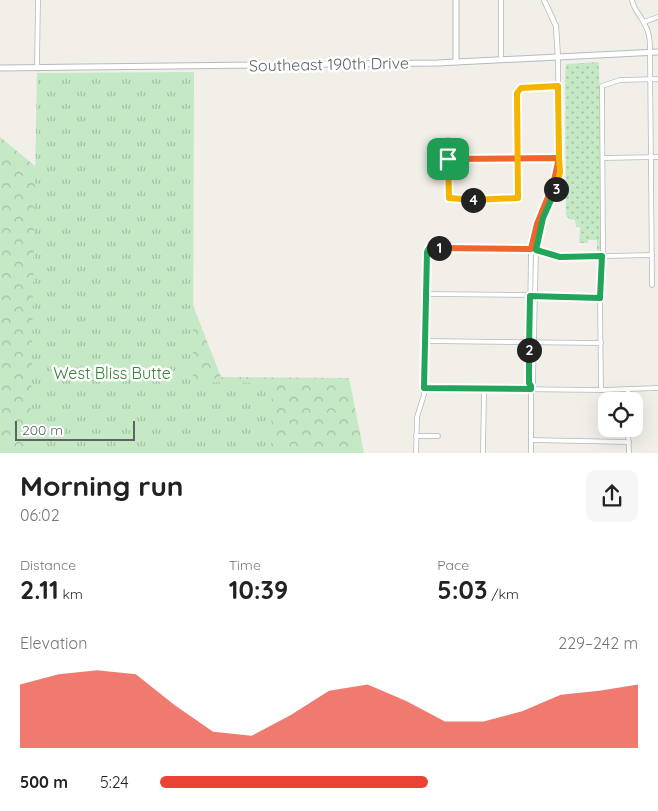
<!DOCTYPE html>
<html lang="en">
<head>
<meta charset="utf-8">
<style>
	:root { --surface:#fff; --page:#f6f6f6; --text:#222; --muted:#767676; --accent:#ea4335 }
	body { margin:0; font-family:Quicksand,sans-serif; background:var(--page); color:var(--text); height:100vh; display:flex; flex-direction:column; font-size:19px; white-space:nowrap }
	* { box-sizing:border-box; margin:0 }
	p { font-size:16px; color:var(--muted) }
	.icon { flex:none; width:28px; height:28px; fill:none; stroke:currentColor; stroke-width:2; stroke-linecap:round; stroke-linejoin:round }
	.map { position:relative; height:453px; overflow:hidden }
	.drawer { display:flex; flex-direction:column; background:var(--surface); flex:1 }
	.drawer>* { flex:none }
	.fabs { position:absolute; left:598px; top:392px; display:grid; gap:10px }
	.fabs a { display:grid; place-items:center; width:45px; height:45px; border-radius:10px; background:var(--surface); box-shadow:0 5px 20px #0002; font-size:25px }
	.scale { position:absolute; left:15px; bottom:12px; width:120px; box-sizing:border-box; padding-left:5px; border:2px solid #5f6368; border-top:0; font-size:14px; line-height:18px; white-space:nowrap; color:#5f6368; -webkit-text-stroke:4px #fff; paint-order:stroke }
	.pin { position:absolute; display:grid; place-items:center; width:42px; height:42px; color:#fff; margin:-21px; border-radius:10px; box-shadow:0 2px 8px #0006 }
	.km { position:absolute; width:25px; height:25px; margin:-12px; border-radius:50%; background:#222; color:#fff; font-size:14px; line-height:25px; text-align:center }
	.round { display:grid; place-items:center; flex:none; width:52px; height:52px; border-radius:10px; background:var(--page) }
	.headline { display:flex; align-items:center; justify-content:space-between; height:85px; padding:0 20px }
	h1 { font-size:28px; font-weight:700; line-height:38px }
	.figures { display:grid; grid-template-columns:repeat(3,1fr); gap:8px; height:85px; padding:5px 20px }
	.figures div { display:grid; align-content:center }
	.figures b { font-size:25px; font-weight:700 }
	.figures small { font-size:14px; font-weight:400 }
	.figures p { font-size:14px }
	.chart { height:140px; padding:10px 20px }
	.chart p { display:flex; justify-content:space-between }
	.chart svg { width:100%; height:90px; margin-top:5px; fill:var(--accent); opacity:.7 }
	ul { padding:0 20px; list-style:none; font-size:16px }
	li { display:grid; grid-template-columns:80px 60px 1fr; align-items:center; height:38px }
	li i { height:12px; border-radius:6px; background:var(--accent) }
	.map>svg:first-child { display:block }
</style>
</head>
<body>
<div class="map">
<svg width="658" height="454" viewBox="0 0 658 454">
	<defs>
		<pattern id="grass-dots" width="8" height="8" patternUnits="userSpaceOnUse" patternTransform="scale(1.25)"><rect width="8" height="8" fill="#c5e8c5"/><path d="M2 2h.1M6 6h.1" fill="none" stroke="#a3c0a4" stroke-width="1.8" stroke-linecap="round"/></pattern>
		<pattern id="forest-crowns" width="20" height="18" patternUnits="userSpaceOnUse" patternTransform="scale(1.25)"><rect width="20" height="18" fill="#c5e8c5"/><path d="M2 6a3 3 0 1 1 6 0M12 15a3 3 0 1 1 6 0" fill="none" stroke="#a3c0a4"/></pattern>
		<pattern id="park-tufts" width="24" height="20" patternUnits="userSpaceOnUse" patternTransform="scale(1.25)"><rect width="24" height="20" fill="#c5e8c5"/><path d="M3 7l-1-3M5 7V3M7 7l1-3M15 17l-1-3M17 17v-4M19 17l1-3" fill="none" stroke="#a3c0a4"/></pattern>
	</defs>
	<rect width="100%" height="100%" fill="#f1efe8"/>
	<path fill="url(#grass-dots)" d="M599,62L602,250L597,251V240H588V243H579L580,227H576L575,220L569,219L566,215L565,76L566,64Z"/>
	<path fill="url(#forest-crowns)" d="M0,137L46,175L149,193L221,377L349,378L364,453H0Z"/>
	<path fill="url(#park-tufts)" d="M194,72L193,382L272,383L271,453H30L37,73Z"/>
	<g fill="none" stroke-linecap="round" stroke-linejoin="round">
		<g stroke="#b5b8bc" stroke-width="5.5">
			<g id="minor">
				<path d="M632,0C634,11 641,15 645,25C650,33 650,43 650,53L652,285"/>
				<path d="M644,22L658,17"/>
				<path d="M501,60V0"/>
				<path d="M37,67L38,0"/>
				<path d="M448,140L449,199H517V93L521,88L559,86"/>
				<path d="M603,158L658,157"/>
				<path d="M448,159L559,158"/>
				<path d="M426,294L538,295L554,298H600"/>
				<path d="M425,341L601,343"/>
				<path d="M531,385L529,383L531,249L537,224L552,188L559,158"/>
				<path d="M424,388L601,390L658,388"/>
				<path d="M601,390L600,298L601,263L603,251L602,86L620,80L658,79"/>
				<path d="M627,401L628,390"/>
				<path d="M628,429L629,454"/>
				<path d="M416,436H438"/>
				<path d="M531,440L629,442"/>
				<path d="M416,454L417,417L424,395L427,255L429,248L531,249L560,257L652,255"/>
				<path d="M483,454L484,389"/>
				<path d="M531,454V385L533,383L536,250L542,223L559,181L561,166L559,158L558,58"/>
			</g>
		</g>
		<g stroke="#b5b8bc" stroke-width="6">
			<path id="tertiary" d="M544,0L556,26L558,58"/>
		</g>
		<g stroke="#b6babf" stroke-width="7">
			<g id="secondary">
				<path d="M456,62V0"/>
				<path d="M0,68L437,63L658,52"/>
			</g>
		</g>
		<use href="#minor" stroke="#fff" stroke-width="4"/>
		<use href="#tertiary" stroke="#fff" stroke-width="4.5"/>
		<use href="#secondary" stroke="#fff" stroke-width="5"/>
	</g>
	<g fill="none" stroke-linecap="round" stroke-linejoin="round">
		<g stroke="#fff" stroke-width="10">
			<path id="split-1" d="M439,248L531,249L537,224L553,185L559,158L448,159"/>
		</g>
		<g stroke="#fff" stroke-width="10">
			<path id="split-2" d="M439,248H429L427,252L424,388L531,389V386L529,383V350"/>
		</g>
		<g stroke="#fff" stroke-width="10">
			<path id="split-3" d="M529,350L530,296L600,298L602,256L560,257L536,250L543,218L556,189"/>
		</g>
		<g stroke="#fff" stroke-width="10">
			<path id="split-4" d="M473,200L518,198L517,93L521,88L558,86L559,158L560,172L556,189"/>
		</g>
		<g stroke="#fff" stroke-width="10">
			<path id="split-5" d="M448,159L449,198L473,200"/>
		</g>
		<use href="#split-1" stroke="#f0652b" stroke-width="6"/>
		<use href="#split-2" stroke="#22a559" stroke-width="6"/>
		<use href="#split-3" stroke="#22a559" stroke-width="6"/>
		<use href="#split-4" stroke="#f5b400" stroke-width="6"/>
		<use href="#split-5" stroke="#f5b400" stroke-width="6"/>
	</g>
	<g text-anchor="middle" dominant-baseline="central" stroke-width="5" stroke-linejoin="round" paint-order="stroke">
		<g font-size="16" fill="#5f6368" stroke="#fff">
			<text transform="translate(329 64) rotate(-1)">Southeast 190th Drive</text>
		</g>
		<g font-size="16" fill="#348238" stroke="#fff">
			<text x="112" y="373">West Bliss Butte</text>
		</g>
	</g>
</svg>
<div class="fabs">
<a><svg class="icon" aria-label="locate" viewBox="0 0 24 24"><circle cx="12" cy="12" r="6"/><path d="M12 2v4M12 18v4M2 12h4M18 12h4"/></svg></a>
</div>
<div class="scale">200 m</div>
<div class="pin" style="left:448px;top:159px;background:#1e9e55"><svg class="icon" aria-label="arrive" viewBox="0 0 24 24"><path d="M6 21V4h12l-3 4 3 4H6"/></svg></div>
<b class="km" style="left:439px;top:248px">1</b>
<b class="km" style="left:529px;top:350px">2</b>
<b class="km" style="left:556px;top:189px">3</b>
<b class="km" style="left:473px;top:200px">4</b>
</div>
<section class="drawer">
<div class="headline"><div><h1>Morning run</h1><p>06:02</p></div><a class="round"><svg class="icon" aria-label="share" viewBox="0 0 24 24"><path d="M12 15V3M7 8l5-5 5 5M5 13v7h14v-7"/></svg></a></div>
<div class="figures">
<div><p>Distance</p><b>2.11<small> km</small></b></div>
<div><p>Time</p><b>10:39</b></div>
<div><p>Pace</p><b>5:03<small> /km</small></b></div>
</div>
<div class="chart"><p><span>Elevation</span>229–242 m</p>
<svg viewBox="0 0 160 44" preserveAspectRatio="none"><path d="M0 44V13L10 8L20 6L30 8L40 23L50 36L60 38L70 28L80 16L90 13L100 21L110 31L120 31L130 26L140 18L150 16L160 13V44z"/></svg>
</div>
<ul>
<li><b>500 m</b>5:24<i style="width:56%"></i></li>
</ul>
</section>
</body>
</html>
